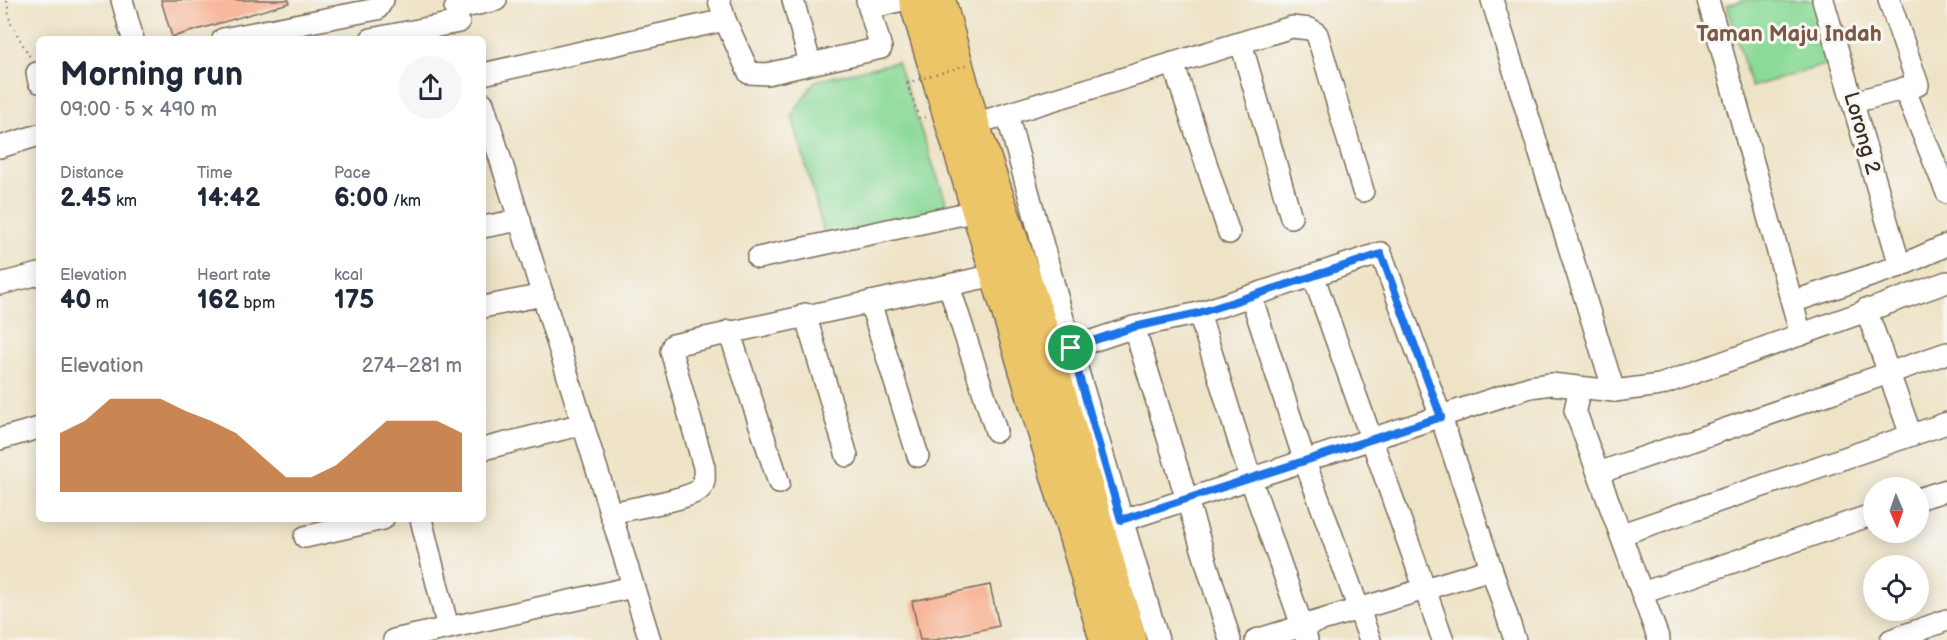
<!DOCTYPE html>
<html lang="en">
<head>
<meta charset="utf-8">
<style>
	:root { --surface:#fff; --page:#f6f6f7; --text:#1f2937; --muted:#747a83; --accent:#b45309 }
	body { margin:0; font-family:"Balsamiq Sans",sans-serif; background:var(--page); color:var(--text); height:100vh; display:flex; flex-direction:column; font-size:22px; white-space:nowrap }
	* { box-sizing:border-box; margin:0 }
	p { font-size:20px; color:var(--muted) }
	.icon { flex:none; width:33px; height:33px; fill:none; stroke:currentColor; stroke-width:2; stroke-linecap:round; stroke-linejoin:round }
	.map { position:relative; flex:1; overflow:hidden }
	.side { position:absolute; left:36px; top:36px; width:450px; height:486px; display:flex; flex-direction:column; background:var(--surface); border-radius:9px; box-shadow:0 3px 15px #0003 }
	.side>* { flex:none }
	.needle { width:39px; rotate:178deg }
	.controls { position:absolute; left:1863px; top:477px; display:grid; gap:12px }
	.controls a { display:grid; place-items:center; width:66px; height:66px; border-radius:50%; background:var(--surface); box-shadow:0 3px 15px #0003; font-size:30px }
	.pin { position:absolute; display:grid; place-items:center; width:51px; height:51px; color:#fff; margin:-26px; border:3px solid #fff; border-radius:50%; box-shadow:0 2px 6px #0007 }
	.round { display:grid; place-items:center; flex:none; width:63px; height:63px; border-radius:32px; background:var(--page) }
	.head { display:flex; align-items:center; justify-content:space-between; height:102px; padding:0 24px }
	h1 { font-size:33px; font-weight:600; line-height:45px }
	.stats { display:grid; grid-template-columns:repeat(3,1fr); gap:9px; height:102px; padding:6px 24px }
	.stats div { display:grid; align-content:center }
	.stats b { font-size:26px; font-weight:600 }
	.stats small { font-size:16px; font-weight:400 }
	.stats p { font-size:16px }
	.chart { height:168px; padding:12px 24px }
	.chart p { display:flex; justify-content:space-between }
	.chart svg { width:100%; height:108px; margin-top:6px; fill:var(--accent); opacity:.7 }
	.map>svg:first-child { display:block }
</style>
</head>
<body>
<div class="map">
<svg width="1947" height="640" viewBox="0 0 1947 640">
	<rect width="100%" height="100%" fill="#f6f6f2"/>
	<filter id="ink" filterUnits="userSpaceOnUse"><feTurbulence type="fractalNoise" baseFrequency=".0167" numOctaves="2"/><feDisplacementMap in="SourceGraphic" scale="12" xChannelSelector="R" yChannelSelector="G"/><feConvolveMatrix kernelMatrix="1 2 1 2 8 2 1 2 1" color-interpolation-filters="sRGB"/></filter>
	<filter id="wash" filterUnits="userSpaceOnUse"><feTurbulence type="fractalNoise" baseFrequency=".008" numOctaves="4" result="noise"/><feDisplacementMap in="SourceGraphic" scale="24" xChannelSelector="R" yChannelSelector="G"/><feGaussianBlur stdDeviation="1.35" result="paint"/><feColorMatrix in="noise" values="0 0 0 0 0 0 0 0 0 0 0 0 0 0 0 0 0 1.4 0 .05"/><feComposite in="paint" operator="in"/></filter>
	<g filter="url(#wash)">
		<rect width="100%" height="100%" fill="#eee3c6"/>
		<g fill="#8bda98" stroke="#63825b" stroke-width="1.5">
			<path d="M1745,0H1816L1835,62L1751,87L1727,5Z"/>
			<path d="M897,62L949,210L825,236L792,115L815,81Z"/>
		</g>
		<g id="blocks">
			<g fill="#f8ac8b">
				<path d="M161,0H289V3L172,37Z"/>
				<path d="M990,585L999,626L935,640H920L912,601Z"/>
			</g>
		</g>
	</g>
	<g filter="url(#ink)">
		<use href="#blocks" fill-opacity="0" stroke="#7a6b59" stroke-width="1.5"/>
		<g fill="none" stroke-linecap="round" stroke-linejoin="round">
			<g stroke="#7a6b59" stroke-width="24">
				<g id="minor">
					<path d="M122,0L133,39"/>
					<path d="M793,0L810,63"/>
					<path d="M1492,0L1614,391"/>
					<path d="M1708,0L1801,335"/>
					<path d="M1823,0L1900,266"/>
					<path d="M869,8L902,0"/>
					<path d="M455,9L496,0"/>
					<path d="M725,20L749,73L767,74L881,48L867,0"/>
					<path d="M223,39L377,9L383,0"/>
					<path d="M371,39L459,22"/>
					<path d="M1241,43L1291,217"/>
					<path d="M1173,63L1229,233"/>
					<path d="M37,73L39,82"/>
					<path d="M483,74L725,20L719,0"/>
					<path d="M1904,88L1947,193"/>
					<path d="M1854,102L1918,85L1889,0"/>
					<path d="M483,103L650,640"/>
					<path d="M1007,114L1071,348L1158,640"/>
					<path d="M974,124L1292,27L1310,29L1317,34L1363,191"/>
					<path d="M0,147L39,135"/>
					<path d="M483,227L520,220"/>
					<path d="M758,258L977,211"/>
					<path d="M1313,275L1443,640"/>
					<path d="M0,284L39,274"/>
					<path d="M949,286L996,431"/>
					<path d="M1251,296L1304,459L1370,640"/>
					<path d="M870,302L918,456"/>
					<path d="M1792,302L1900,266L1947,245"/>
					<path d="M483,307L543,295"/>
					<path d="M1866,309L1911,435"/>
					<path d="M1199,313L1250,477L1307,640"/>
					<path d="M805,314L847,456"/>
					<path d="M1134,327L1230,640"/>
					<path d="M729,331L779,483"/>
					<path d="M1071,348L1134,327L1199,313L1381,253L1441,417L1515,640"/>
					<path d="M1583,389L1578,396L1575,410L1659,640"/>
					<path d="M0,439L39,428"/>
					<path d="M483,449L583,424"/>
					<path d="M1598,473L1947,353"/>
					<path d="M1918,499L1947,490"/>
					<path d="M610,513C629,509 686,500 699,490C706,484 704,475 704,467L671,351L673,345L995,275"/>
					<path d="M421,519L448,628"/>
					<path d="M1100,528L1530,387L1551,384L1614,391L1660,385L1947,282"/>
					<path d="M1622,534L1947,423"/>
					<path d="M305,537L383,519"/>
					<path d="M1642,593L1874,514"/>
					<path d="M394,640L633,587"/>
					<path d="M1256,640L1491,569"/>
					<path d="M1891,640L1947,620"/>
				</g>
			</g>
			<g stroke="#7a6b59" stroke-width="33">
				<g id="highway">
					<path d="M914,0L1105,640"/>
					<path d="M940,0L974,124L1040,321L1131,640"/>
				</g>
			</g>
			<g stroke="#7a6b59" stroke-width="2" stroke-dasharray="1.5 4.5" stroke-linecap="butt">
				<path d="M7,0L10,22L30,57"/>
				<path d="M907,83L919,118L925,117"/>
			</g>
			<use href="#minor" stroke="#fff" stroke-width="21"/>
			<use href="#highway" stroke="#edc569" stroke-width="30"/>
			<path stroke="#7a6b59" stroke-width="2" stroke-dasharray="1.5 4.5" stroke-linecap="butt" d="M907,83L970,64"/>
		</g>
	</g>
	<g fill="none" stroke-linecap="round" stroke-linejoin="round" filter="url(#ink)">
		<g stroke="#fff" stroke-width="12">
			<path id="route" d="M1381,254L1441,417L1121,520L1071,348L1134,327L1199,313Z"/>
		</g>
		<use href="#route" stroke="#1a73e8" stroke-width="8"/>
	</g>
	<g text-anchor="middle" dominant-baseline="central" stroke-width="6" stroke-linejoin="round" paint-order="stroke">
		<g font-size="21" fill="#3b2a1e" stroke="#f6f6f2">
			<text transform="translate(1862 133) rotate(74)">Lorong 2</text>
		</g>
		<g font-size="22" font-weight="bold" fill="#7d5844" stroke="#f6f6f2">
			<text x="1789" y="34">Taman Maju Indah</text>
		</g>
	</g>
</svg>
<div class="controls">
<a><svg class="needle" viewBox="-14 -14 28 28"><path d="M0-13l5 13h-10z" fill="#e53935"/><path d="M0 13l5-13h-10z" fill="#747a83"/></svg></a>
<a><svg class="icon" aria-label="locate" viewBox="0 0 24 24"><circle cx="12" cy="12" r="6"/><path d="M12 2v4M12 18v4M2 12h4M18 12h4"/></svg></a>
</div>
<div class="pin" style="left:1071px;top:348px;background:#1e9e55"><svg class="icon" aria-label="arrive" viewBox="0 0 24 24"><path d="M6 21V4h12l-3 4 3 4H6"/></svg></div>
<section class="side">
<div class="head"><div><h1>Morning run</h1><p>09:00 · 5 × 490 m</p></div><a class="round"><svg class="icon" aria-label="share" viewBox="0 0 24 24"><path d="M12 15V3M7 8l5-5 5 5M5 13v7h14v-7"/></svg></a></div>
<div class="stats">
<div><p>Distance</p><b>2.45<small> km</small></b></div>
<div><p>Time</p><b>14:42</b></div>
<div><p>Pace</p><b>6:00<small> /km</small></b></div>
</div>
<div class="stats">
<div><p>Elevation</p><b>40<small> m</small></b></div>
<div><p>Heart rate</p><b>162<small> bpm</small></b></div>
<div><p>kcal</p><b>175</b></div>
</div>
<div class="chart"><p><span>Elevation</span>274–281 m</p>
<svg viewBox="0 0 160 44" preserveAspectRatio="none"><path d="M0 44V20L10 15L20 6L30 6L40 6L50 11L60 15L70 20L80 29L90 38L100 38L110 33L120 24L130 15L140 15L150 15L160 20V44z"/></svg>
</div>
</section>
</div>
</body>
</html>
